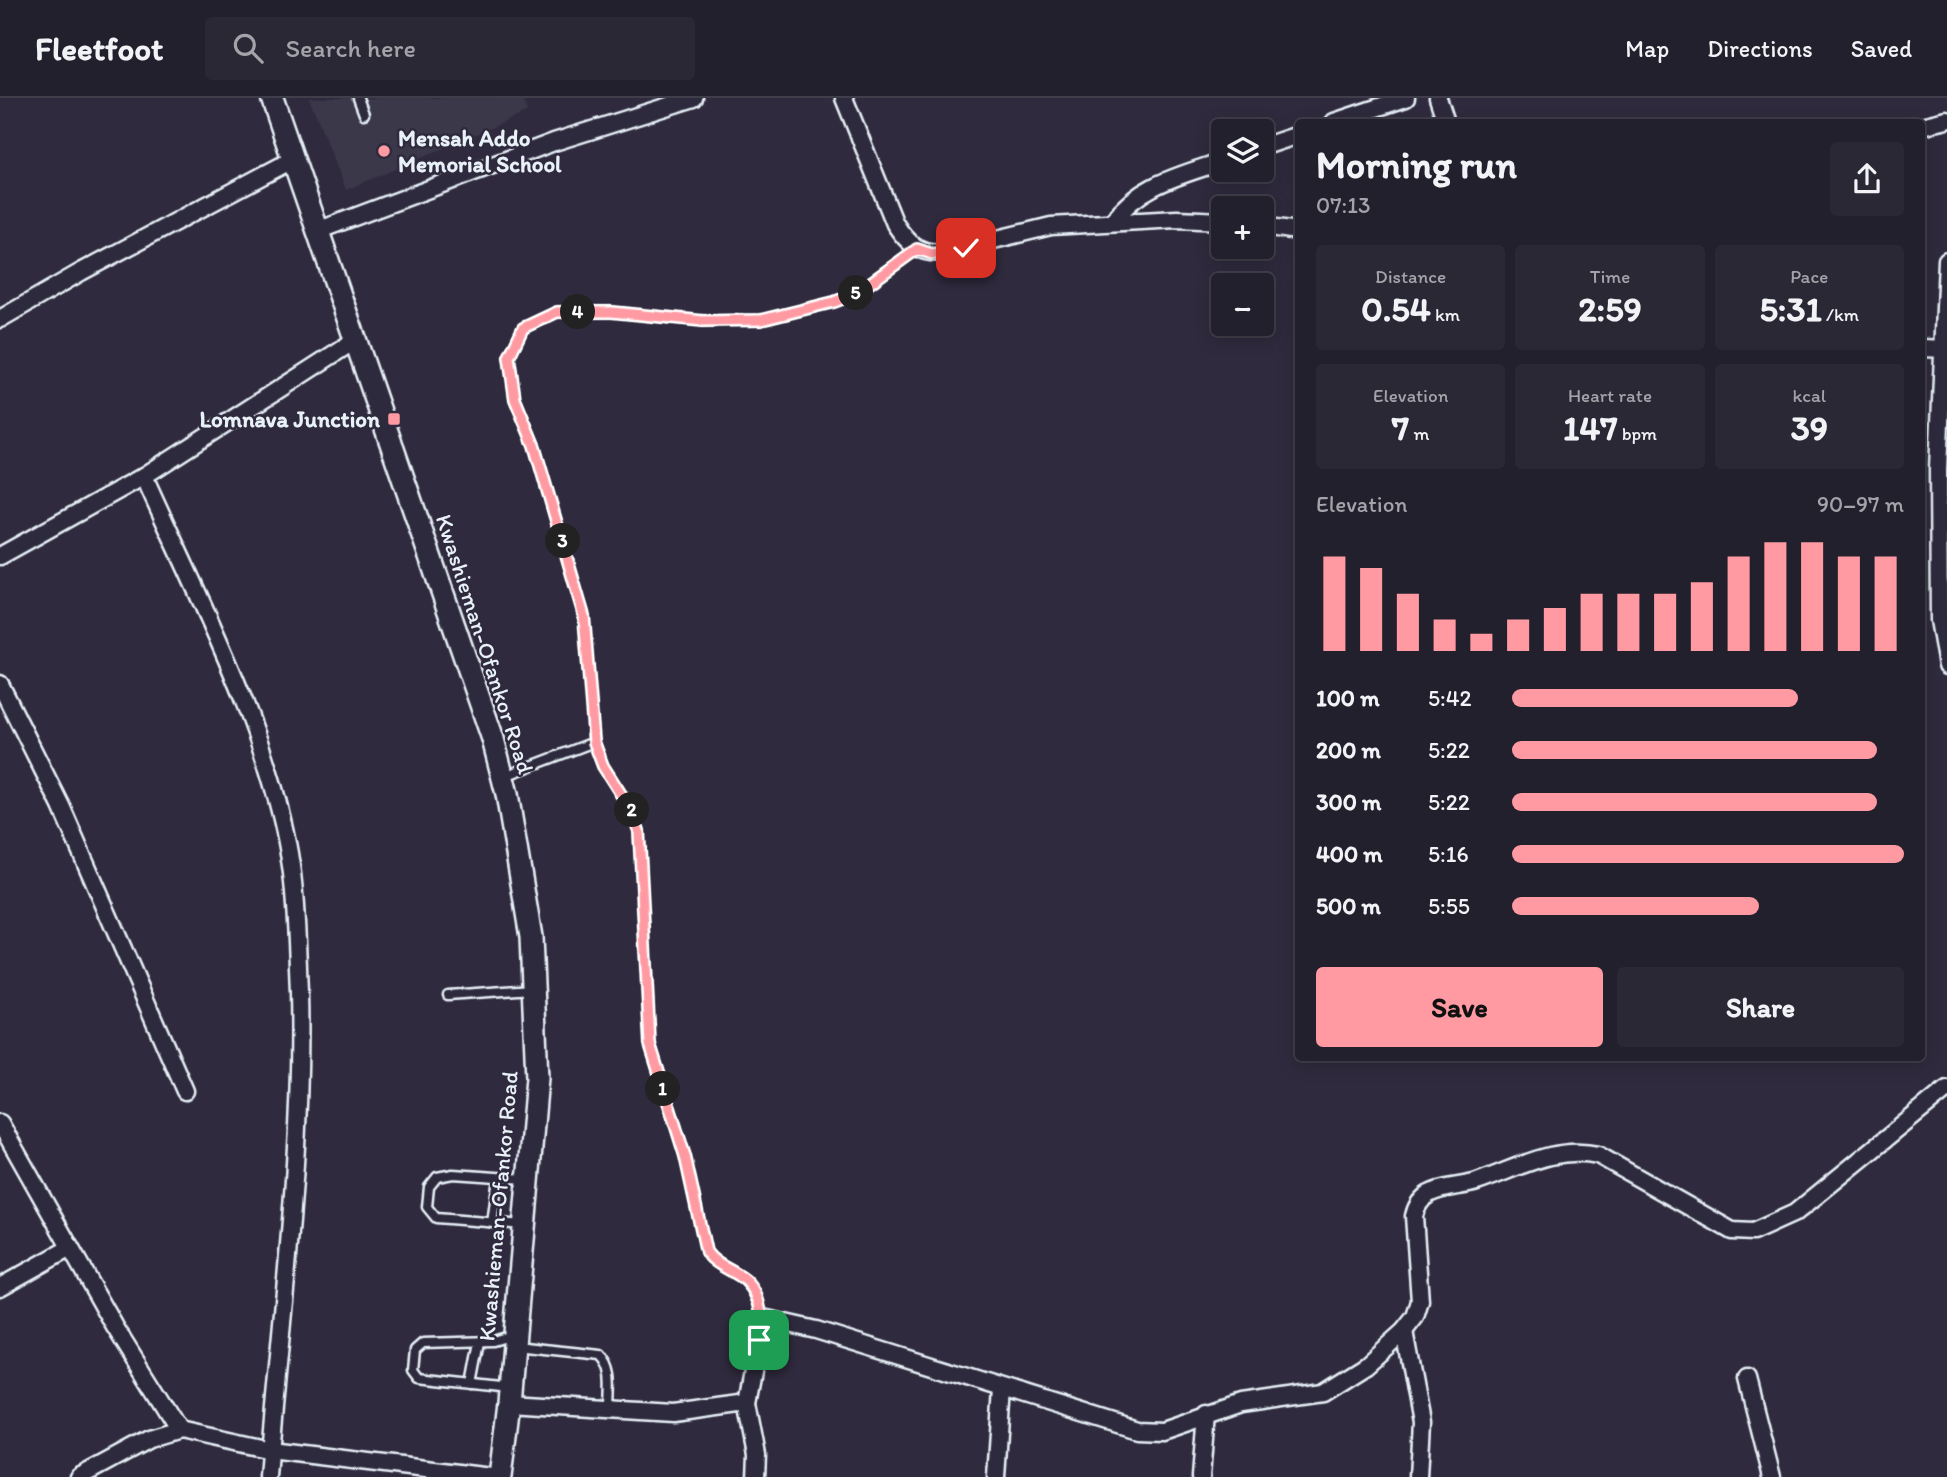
<!DOCTYPE html>
<html lang="en">
<head>
<meta charset="utf-8">
<style>
	:root { --surface:#23202e; --page:#2b2836; --text:#f1f3f6; --muted:#a3a3aa; --line:#403e4a; --accent:#ff9aa2 }
	body { margin:0; font-family:Itim,sans-serif; background:var(--page); color:var(--text); height:100vh; display:flex; flex-direction:column; font-size:26px; white-space:nowrap }
	* { box-sizing:border-box; margin:0 }
	p { font-size:23px; color:var(--muted) }
	.icon { flex:none; width:38px; height:38px; fill:none; stroke:currentColor; stroke-width:2; stroke-linecap:round; stroke-linejoin:round }
	.map { position:relative; flex:1; overflow:hidden }
	.drawer { position:absolute; left:1295px; top:21px; width:630px; height:942px; display:flex; flex-direction:column; background:var(--surface); border-radius:7px; box-shadow:0 4px 18px #0003,0 0 0 2px var(--line) }
	.drawer>* { flex:none }
	.tools { position:absolute; left:1211px; top:21px; display:grid; gap:14px }
	.tools a { display:grid; place-items:center; width:63px; height:63px; border-radius:7px; background:var(--surface); box-shadow:0 4px 18px #0003,0 0 0 2px var(--line); font-size:35px }
	.pin { position:absolute; display:grid; place-items:center; width:60px; height:60px; color:#fff; margin:-30px; border-radius:14px; box-shadow:0 4px 10px #0006 }
	.km { position:absolute; width:35px; height:35px; margin:-18px; border-radius:50%; background:#222; color:#fff; font-size:19px; line-height:35px; text-align:center }
	.round { display:grid; place-items:center; flex:none; width:74px; height:74px; border-radius:7px; background:var(--page) }
	.summary { display:flex; align-items:center; justify-content:space-between; height:119px; padding:0 21px }
	h1 { font-size:38px; font-weight:700; line-height:52px }
	.metrics { display:grid; grid-template-columns:repeat(3,1fr); gap:10px; height:119px; padding:7px 21px }
	.metrics div { display:grid; align-content:center; border-radius:7px; background:var(--page); text-align:center }
	.metrics b { font-size:35px; font-weight:700 }
	.metrics small { font-size:19px; font-weight:400 }
	.metrics p { font-size:19px }
	.chart { height:196px; padding:14px 21px }
	.chart p { display:flex; justify-content:space-between }
	.chart svg { width:100%; height:126px; margin-top:7px; stroke:var(--accent); stroke-width:6 }
	.button { display:flex; gap:14px; margin-top:auto; padding:14px 21px }
	.button a { flex:1; height:80px; border-radius:7px; background:var(--accent); color:#111; font-size:28px; font-weight:700; line-height:80px; text-align:center }
	.button a+a { background:var(--page); color:var(--text) }
	ul { padding:0 21px; list-style:none; font-size:23px }
	li { display:grid; grid-template-columns:112px 84px 1fr; align-items:center; height:52px }
	li i { height:18px; border-radius:9px; background:var(--accent) }
	header { display:flex; align-items:center; gap:42px; box-sizing:border-box; height:98px; padding:0 35px; background:var(--surface); border-bottom:2px solid var(--line) }
	header strong { font-size:33px }
	nav { display:flex; gap:38px; margin-inline-start:auto; font-size:24px }
	.search { width:490px; height:63px; background:var(--page); display:flex; align-items:center; gap:18px; box-sizing:border-box; padding:0 24px; border-radius:7px; color:var(--muted); font-size:26px }
	.map>svg:first-child { display:block }
</style>
</head>
<body>
<header>
<strong>Fleetfoot</strong>
<div class="search"><svg class="icon" aria-label="search" viewBox="0 0 24 24"><circle cx="10" cy="10" r="6"/><path d="M15 15l6 6"/></svg>Search here</div>
<nav><a>Map</a><a>Directions</a><a>Saved</a></nav>
</header>
<div class="map">
<svg width="1947" height="1379" viewBox="0 0 1947 1379">
	<rect width="100%" height="100%" fill="#2f2a3d"/>
	<filter id="ink" filterUnits="userSpaceOnUse"><feTurbulence type="fractalNoise" baseFrequency=".0143" numOctaves="2"/><feDisplacementMap in="SourceGraphic" scale="14" xChannelSelector="R" yChannelSelector="G"/><feConvolveMatrix kernelMatrix="1 2 1 2 8 2 1 2 1" color-interpolation-filters="sRGB"/></filter>
	<g filter="url(#ink)">
		<path fill="#3b3749" d="M309,0H521L528,14L346,92Z"/>
		<g fill="none" stroke-linecap="round" stroke-linejoin="round">
			<g stroke="#e8f1f8" stroke-width="13">
				<g id="service">
					<path d="M358,0L364,16"/>
					<path d="M505,678L594,644"/>
					<path d="M448,897L533,891"/>
					<path d="M492,1125L498,1080"/>
					<path d="M524,1127L436,1120L427,1109L429,1089L437,1079L453,1076L526,1081"/>
					<path d="M763,1220C758,1205 755,1191 742,1180C730,1169 716,1168 706,1154L685,1058L650,946L639,732L631,712L603,668L594,644L584,518L534,347L515,301L509,259L523,230L557,214H612L703,223L761,222L834,204L854,196L917,151"/>
					<path d="M515,1248L601,1257C616,1271 611,1292 611,1311"/>
					<path d="M472,1286L480,1244"/>
					<path d="M510,1290L419,1280L413,1272L415,1252L423,1245L493,1243L513,1237"/>
				</g>
			</g>
			<g stroke="#e8f1f8" stroke-width="21">
				<g id="minor">
					<path d="M844,0L895,126C908,146 920,157 944,154L1051,128L1177,121L1223,123"/>
					<path d="M1438,0L1446,24"/>
					<path d="M1334,24L1406,0"/>
					<path d="M1922,28L1947,22"/>
					<path d="M1262,49L1298,37"/>
					<path d="M1113,123C1140,86 1182,77 1223,63"/>
					<path d="M1262,128L1298,133"/>
					<path d="M317,133L554,44L694,0"/>
					<path d="M1947,163L1938,372L1939,522L1947,568"/>
					<path d="M0,221L81,174L292,62"/>
					<path d="M1922,250L1947,251"/>
					<path d="M144,378C196,495 273,641 291,768C297,809 297,852 299,894C303,1057 281,1217 268,1379"/>
					<path d="M0,458L144,378L354,243"/>
					<path d="M0,586L61,708L185,993"/>
					<path d="M0,1025L115,1229L179,1332"/>
					<path d="M0,1189L70,1150"/>
					<path d="M1404,1233L1421,1324L1418,1379"/>
					<path d="M1747,1281L1772,1379"/>
					<path d="M509,1305L673,1315L747,1305"/>
					<path d="M79,1379L149,1341L179,1332L270,1352L491,1379"/>
					<path d="M756,1379L757,1357L747,1305L763,1220L816,1232L1137,1332L1162,1333L1241,1306L1323,1294L1366,1267L1404,1233L1415,1219L1420,1203L1414,1118C1416,1109 1421,1101 1429,1096C1443,1088 1462,1089 1477,1084C1516,1071 1555,1047 1598,1057L1732,1133L1753,1134L1795,1115L1947,991"/>
					<path d="M996,1379L1002,1291"/>
					<path d="M1201,1379L1206,1316"/>
				</g>
			</g>
			<g stroke="#e8f1f8" stroke-width="26">
				<path id="secondary" d="M272,0L493,641L507,696L531,839L537,980L509,1305L500,1379"/>
			</g>
			<use href="#service" stroke="#2f2a3d" stroke-width="8"/>
			<use href="#minor" stroke="#2f2a3d" stroke-width="16"/>
			<use href="#secondary" stroke="#2f2a3d" stroke-width="21"/>
		</g>
	</g>
	<g fill="none" stroke-linecap="round" stroke-linejoin="round" filter="url(#ink)">
		<g stroke="#fff" stroke-width="14">
			<path id="route" d="M759,1242C764,1218 761,1190 738,1177C725,1169 715,1166 706,1154L685,1058L650,946L639,733L631,712L603,668L594,644L584,518L534,347L515,301L509,259L523,230L557,214H612L703,223L761,222L834,204L855,196L917,151L932,156L966,150"/>
		</g>
		<use href="#route" stroke="#ff9aa2" stroke-width="9"/>
	</g>
	<g fill="#ff9aa2" stroke="#2f2a3d" stroke-width="2.5">
		<circle cx="384" cy="53" r="7"/>
		<rect x="387" y="314" width="14" height="14" rx="3.5"/>
	</g>
	<g text-anchor="middle" dominant-baseline="central" stroke-width="5" stroke-linejoin="round" paint-order="stroke">
		<g font-size="23" font-weight="bold" fill="#e8f1f8" stroke="#2f2a3d" text-anchor="start">
			<text x="398" y="40">Mensah Addo<tspan x="398" dy="26">Memorial School</tspan></text>
			<text x="380" y="321" text-anchor="end">Lomnava Junction</text>
		</g>
		<g font-size="23" fill="#e8f1f8" stroke="#2f2a3d">
			<text transform="translate(485 546) rotate(72)">Kwashieman-Ofankor Road</text>
			<text transform="translate(498 1108) rotate(-85)">Kwashieman-Ofankor Road</text>
		</g>
	</g>
</svg>
<div class="tools">
<a><svg class="icon" aria-label="layers" viewBox="0 0 24 24"><path d="M12 4l9 5-9 5-9-5zM3 14l9 5 9-5"/></svg></a>
<a>+</a>
<a>−</a>
</div>
<div class="pin" style="left:759px;top:1242px;background:#1e9e55"><svg class="icon" aria-label="arrive" viewBox="0 0 24 24"><path d="M6 21V4h12l-3 4 3 4H6"/></svg></div>
<div class="pin" style="left:966px;top:150px;background:#d93025"><svg class="icon" aria-label="check" viewBox="0 0 24 24"><path d="M5 12l5 5 9-10"/></svg></div>
<b class="km" style="left:663px;top:991px">1</b>
<b class="km" style="left:632px;top:712px">2</b>
<b class="km" style="left:563px;top:443px">3</b>
<b class="km" style="left:578px;top:214px">4</b>
<b class="km" style="left:856px;top:195px">5</b>
<section class="drawer">
<div class="summary"><div><h1>Morning run</h1><p>07:13</p></div><a class="round"><svg class="icon" aria-label="share" viewBox="0 0 24 24"><path d="M12 15V3M7 8l5-5 5 5M5 13v7h14v-7"/></svg></a></div>
<div class="metrics">
<div><p>Distance</p><b>0.54<small> km</small></b></div>
<div><p>Time</p><b>2:59</b></div>
<div><p>Pace</p><b>5:31<small> /km</small></b></div>
</div>
<div class="metrics">
<div><p>Elevation</p><b>7<small> m</small></b></div>
<div><p>Heart rate</p><b>147<small> bpm</small></b></div>
<div><p>kcal</p><b>39</b></div>
</div>
<div class="chart"><p><span>Elevation</span>90–97 m</p>
<svg viewBox="0 0 160 44" preserveAspectRatio="none"><path d="M5 44V11M15 44V15M25 44V24M35 44V33M45 44V38M55 44V33M65 44V29M75 44V24M85 44V24M95 44V24M105 44V20M115 44V11M125 44V6M135 44V6M145 44V11M155 44V11"/></svg>
</div>
<ul>
<li><b>100 m</b>5:42<i style="width:73%"></i></li>
<li><b>200 m</b>5:22<i style="width:93%"></i></li>
<li><b>300 m</b>5:22<i style="width:93%"></i></li>
<li><b>400 m</b>5:16<i style="width:100%"></i></li>
<li><b>500 m</b>5:55<i style="width:63%"></i></li>
</ul>
<div class="button"><a>Save</a><a>Share</a></div>
</section>
</div>
</body>
</html>
